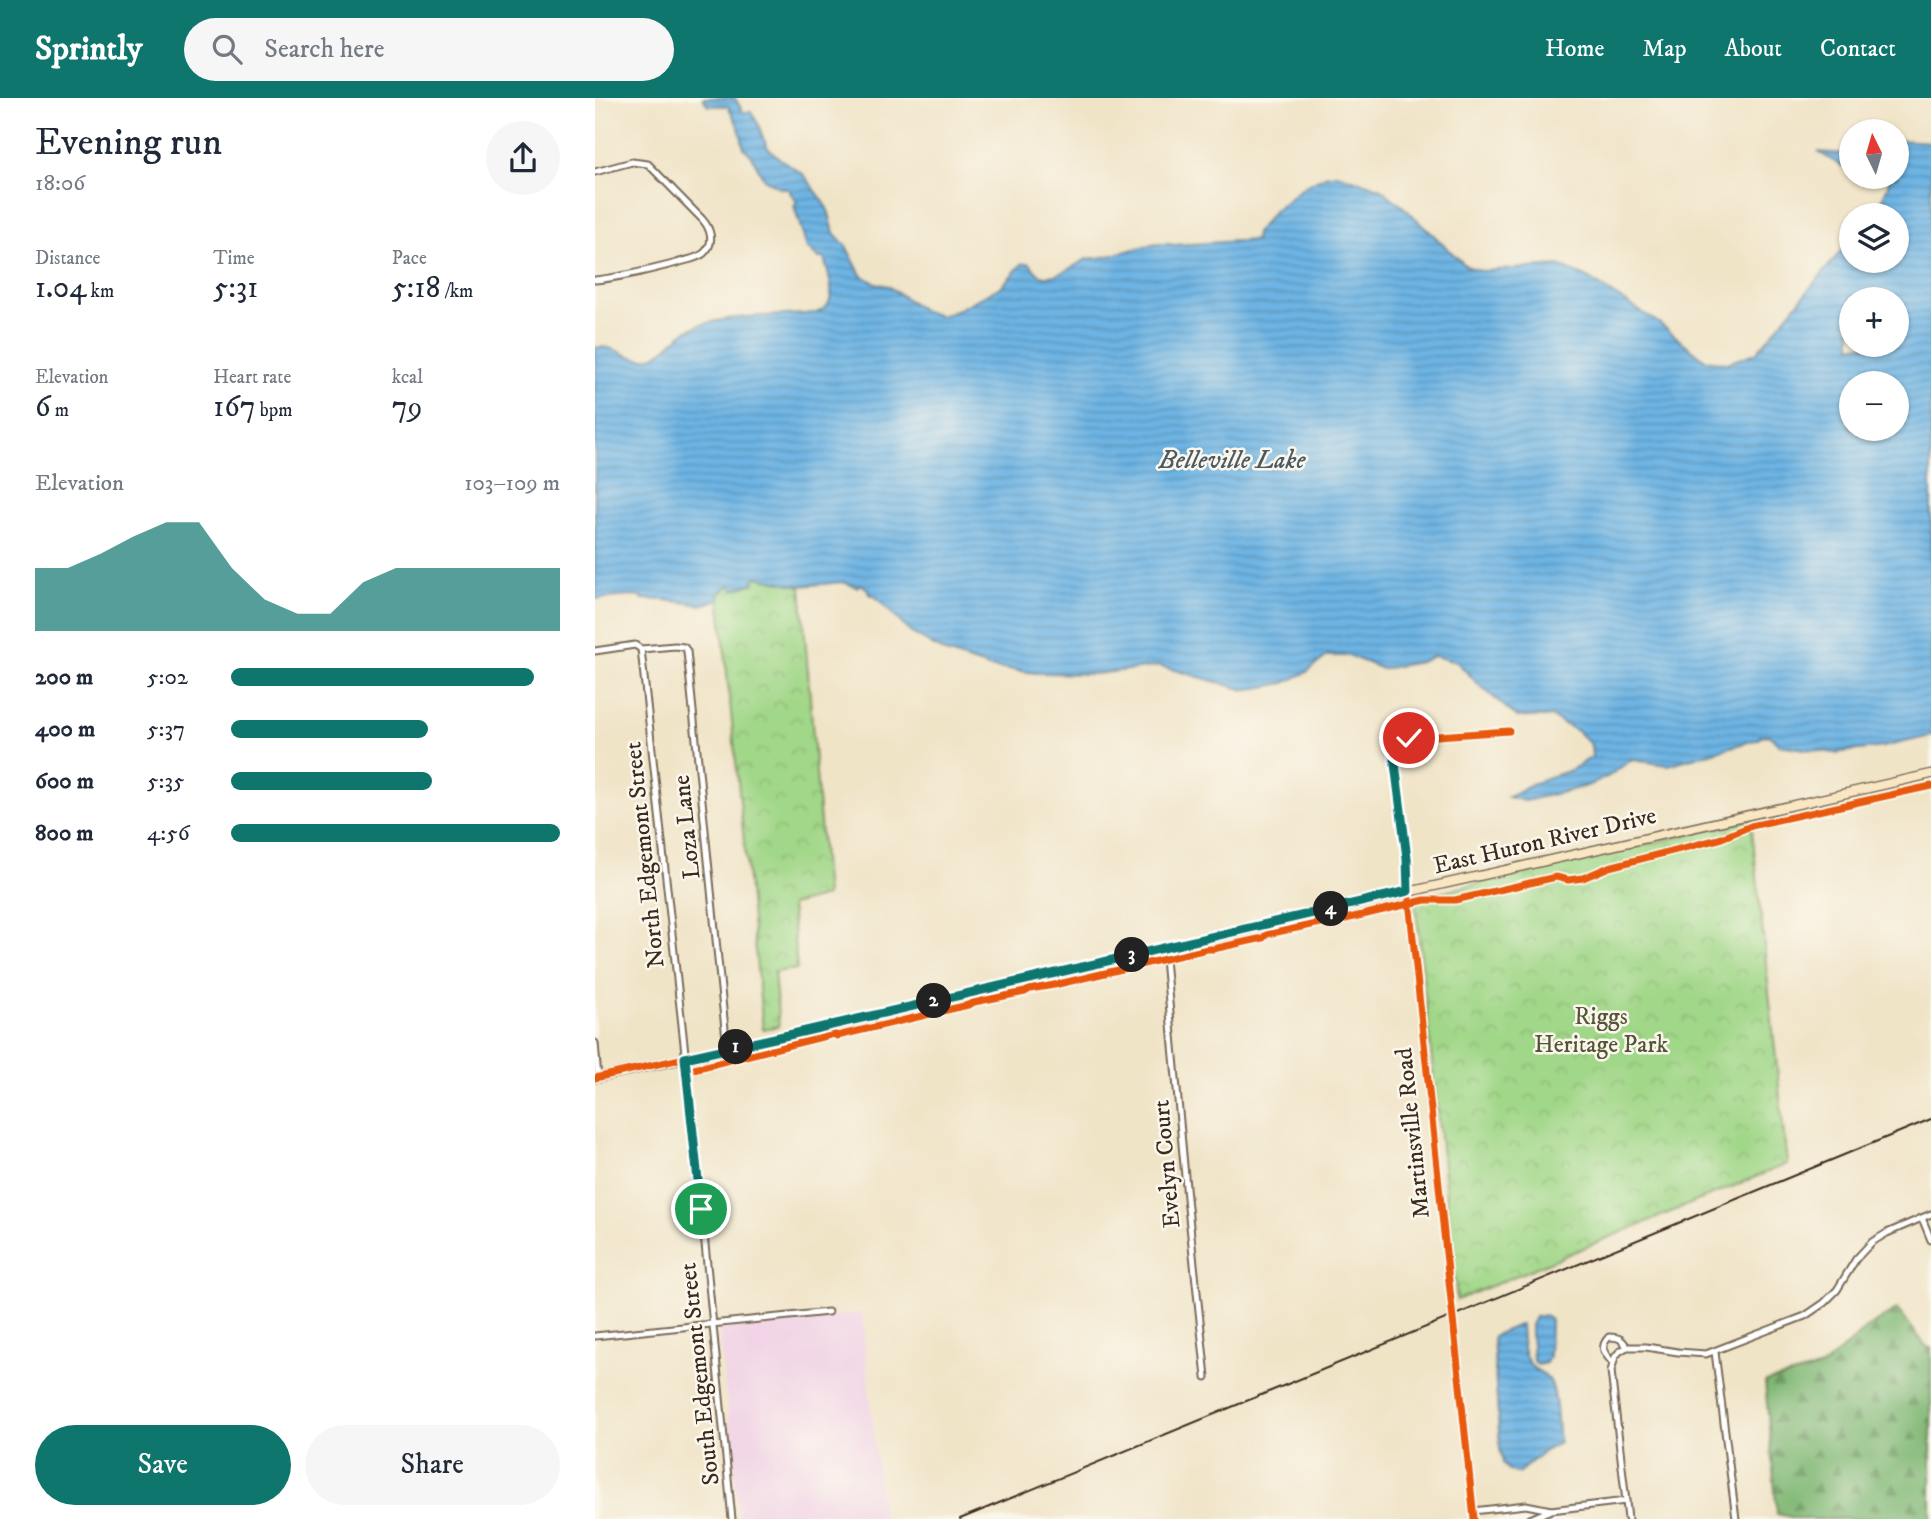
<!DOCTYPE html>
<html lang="en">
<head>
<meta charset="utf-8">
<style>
	:root { --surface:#fff; --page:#f6f6f7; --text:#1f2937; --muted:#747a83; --accent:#0f766e }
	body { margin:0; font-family:"IM FELL DW Pica",serif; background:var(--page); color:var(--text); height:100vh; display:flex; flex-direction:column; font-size:26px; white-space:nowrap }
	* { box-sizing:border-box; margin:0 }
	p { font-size:23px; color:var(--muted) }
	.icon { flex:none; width:38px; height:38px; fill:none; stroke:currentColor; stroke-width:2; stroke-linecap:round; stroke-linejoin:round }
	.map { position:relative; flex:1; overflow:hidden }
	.side { display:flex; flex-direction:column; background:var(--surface); width:595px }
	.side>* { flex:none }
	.needle { width:46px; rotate:355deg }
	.controls { position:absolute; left:1244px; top:21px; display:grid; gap:14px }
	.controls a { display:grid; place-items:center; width:70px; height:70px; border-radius:50%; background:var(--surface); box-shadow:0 2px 5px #0004; font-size:35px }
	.pin { position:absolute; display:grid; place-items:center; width:60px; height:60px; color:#fff; margin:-30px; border:4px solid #fff; border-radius:50%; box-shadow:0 2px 7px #0007 }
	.km { position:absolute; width:35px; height:35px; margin:-18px; border-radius:50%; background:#222; color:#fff; font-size:19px; line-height:35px; text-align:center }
	.round { display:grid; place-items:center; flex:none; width:74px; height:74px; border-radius:37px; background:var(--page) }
	.headline { display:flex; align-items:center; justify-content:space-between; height:119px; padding:0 35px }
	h1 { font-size:38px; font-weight:600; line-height:52px }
	.metrics { display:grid; grid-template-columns:repeat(3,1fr); gap:10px; height:119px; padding:7px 35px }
	.metrics div { display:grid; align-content:center }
	.metrics b { font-size:30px; font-weight:600 }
	.metrics small { font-size:19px; font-weight:400 }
	.metrics p { font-size:19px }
	.chart { height:196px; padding:14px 35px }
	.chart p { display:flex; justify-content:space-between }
	.chart svg { width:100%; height:126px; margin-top:7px; fill:var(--accent); opacity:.7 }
	.primary-button { display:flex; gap:14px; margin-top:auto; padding:14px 35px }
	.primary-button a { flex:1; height:80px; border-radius:42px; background:var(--accent); color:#fff; font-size:28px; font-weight:600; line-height:80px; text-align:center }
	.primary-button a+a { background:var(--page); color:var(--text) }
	ul { padding:0 35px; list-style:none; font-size:23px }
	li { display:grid; grid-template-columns:112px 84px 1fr; align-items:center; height:52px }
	li i { height:18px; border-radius:9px; background:var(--accent) }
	header { display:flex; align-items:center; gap:42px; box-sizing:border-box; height:98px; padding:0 35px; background:var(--accent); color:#fff }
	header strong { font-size:33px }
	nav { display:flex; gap:38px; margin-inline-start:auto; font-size:24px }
	.search { width:490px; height:63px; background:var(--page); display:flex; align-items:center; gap:18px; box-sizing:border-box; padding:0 24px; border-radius:38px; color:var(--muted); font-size:26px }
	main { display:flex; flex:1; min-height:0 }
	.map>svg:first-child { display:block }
</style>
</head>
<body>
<header>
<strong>Sprintly</strong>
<div class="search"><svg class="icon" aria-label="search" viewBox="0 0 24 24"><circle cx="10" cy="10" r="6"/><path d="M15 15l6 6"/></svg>Search here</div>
<nav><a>Home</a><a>Map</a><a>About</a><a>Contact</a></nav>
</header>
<main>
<section class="side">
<div class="headline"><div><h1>Evening run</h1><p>18:06</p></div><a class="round"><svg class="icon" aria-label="share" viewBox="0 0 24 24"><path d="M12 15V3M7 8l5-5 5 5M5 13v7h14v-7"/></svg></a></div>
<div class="metrics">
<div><p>Distance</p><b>1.04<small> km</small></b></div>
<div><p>Time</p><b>5:31</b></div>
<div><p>Pace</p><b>5:18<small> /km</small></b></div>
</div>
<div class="metrics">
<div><p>Elevation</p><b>6<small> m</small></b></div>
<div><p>Heart rate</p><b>167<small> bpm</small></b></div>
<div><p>kcal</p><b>79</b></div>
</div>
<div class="chart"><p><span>Elevation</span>103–109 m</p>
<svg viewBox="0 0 160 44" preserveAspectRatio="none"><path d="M0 44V22L10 22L20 17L30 11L40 6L50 6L60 22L70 33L80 38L90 38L100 27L110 22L120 22L130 22L140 22L150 22L160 22V44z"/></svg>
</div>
<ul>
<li><b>200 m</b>5:02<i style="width:92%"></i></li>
<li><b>400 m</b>5:37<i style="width:60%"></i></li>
<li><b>600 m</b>5:35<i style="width:61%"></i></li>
<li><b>800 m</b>4:56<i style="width:100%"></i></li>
</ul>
<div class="primary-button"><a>Save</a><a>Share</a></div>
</section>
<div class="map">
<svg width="1336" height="1421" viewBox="0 0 1336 1421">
	<defs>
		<pattern id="forest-firs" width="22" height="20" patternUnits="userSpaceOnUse" patternTransform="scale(1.75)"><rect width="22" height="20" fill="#80b874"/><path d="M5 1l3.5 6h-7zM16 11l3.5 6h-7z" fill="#6a965f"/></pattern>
		<pattern id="park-crowns" width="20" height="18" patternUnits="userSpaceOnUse" patternTransform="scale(1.75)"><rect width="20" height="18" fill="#a1d788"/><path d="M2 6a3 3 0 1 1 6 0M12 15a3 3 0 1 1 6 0" fill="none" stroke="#8cb975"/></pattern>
		<pattern id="water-rules" width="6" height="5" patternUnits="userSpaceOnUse" patternTransform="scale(1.75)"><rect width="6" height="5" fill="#6db4e4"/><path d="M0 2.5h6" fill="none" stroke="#5b93b8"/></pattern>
	</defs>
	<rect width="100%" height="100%" fill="#fbf7ec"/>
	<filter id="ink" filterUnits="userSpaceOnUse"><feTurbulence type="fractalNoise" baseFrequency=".0143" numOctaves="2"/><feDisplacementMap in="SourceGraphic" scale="14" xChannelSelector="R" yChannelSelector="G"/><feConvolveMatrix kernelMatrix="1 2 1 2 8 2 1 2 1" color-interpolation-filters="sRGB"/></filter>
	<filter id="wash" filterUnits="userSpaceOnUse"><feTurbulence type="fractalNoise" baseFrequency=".00686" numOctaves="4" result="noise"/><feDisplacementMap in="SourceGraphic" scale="28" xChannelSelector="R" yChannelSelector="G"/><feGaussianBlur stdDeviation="1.57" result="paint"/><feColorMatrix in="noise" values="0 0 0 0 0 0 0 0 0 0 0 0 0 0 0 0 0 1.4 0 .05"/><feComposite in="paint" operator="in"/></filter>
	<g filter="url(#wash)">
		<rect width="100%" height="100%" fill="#f0e4c7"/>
		<path fill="#f0d0e5" d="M267,1215L287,1421H144L124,1231Z"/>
		<path fill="url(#forest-firs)" stroke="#5e7149" stroke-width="2" d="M1302,1211L1332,1249L1336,1250V1421H1206L1182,1416L1170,1284L1227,1269L1273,1229Z"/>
		<g fill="url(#park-crowns)" stroke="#6e8053" stroke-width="2">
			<path d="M162,479L206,488L231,798L196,807L202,871L179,874L184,928L168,931L124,496L128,491L136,487L138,492L159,485L158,481Z"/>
			<path d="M1156,722L1192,1066L862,1202L820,800Z"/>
		</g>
		<g fill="url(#water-rules)" stroke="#546f81" stroke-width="2" fill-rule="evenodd">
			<path d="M108,0H140L148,14H156L165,29L167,38L173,50L184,60L209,77L229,104L234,115L239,135L251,148L266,177L280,185L293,188L327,212L344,218L358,214L406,189L427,166L434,165C439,169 440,175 446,177C461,182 479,167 492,161C494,160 500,160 503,160C526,157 556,142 579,147L660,142L661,135L678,114L708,89L730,78L742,76L785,90L813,113L871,168L886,173L964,168L989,178L1064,225L1110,262L1132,265L1161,255L1256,141V163H1302V117H1277C1287,106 1292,93 1295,79H1302V42L1336,44V638L1288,649L1239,655L1184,647L1174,637L1165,638L1164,641L1073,667L1044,663L1037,661L1014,678L992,688L930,703L913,699L951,680L976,672L997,659L996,647L982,633L956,619H922L883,586L862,564L838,558L825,564L787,571L755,558H732L712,574L690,585L650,592L565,568L501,576L441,575L393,569L351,555L315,534L281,499L273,495L274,492L265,486L262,489L248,484L206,488L162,479L158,481L159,485L138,492L136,487L130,490L124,496V501L107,507L71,502L47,501V499L37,498L0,501V250C21,245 37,267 57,259C72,253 82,236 97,230C135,215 180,219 221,215C246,205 234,180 229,160H223L212,150L199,108L202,104L192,90H185L169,81L156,57L149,50L144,29L133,8H113ZM1256,201H1302V247H1256ZM1256,285H1302V331H1256Z"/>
			<path d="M1223,54L1251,56L1256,54V70L1252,71Z"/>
			<path d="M950,1217L955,1221L954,1258L951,1265L943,1267L938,1262L936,1236V1227L940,1219Z"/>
			<path d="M926,1226C927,1242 926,1256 937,1269C943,1274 951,1276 955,1283C962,1296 962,1329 964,1345L949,1353L923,1375L914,1373L908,1365L905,1351L898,1240L904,1235Z"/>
		</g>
	</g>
	<g filter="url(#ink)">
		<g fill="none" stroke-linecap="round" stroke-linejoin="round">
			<g stroke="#7a6b59" stroke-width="9">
				<g id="minor">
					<path d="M0,74L37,64L53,66L107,121C116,131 120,145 109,155C102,161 90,162 82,165C55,172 28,179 0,182"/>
					<path d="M46,551L102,1065L137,1421"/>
					<path d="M0,553L40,547L46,551L80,548L89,549L92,553L132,951"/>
					<path d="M569,850L592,1100L611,1279"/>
					<path d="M0,945L3,980"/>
					<path d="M1327,1120L1336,1142"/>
					<path d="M0,1238L233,1214"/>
					<path d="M1120,1254L1141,1421"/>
					<path d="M1017,1264C1009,1255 1004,1249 1014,1239C1024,1239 1027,1241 1032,1249"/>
					<path d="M878,1413L931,1407L956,1412"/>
					<path d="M879,1421L813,793L812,760L799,658L803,646L814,640L914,633"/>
					<path d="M935,1421L956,1412L1031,1403"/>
					<path d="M1033,1421L1016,1273L1020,1259L1024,1254L1032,1249H1051L1083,1254L1111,1256L1210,1218L1229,1205L1242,1192L1261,1161L1277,1144L1292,1135L1336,1116"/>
				</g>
			</g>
			<g stroke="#7a6b59" stroke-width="11">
				<path id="secondary" d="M0,980L189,939L742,810L1336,676"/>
			</g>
			<use href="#minor" stroke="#fff" stroke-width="5"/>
			<use href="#secondary" stroke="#f9e7c3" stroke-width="8"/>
			<path stroke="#3b2a1e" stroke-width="2" d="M365,1421L1336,1021"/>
			<g stroke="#fbf7ec" stroke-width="11">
				<g id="cycleway">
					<path d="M91,973L239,936L242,938L373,907L379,904L430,894L435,891L459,887L612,851H618L668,840L672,836L731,824H738L830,802H860L961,779L973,782L988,780L1014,769L1124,741L1156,728L1336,688"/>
					<path d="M0,980L90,960"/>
					<path d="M879,1421L813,793L812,760L799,658L803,646L814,640L914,633"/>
				</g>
			</g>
			<use href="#cycleway" stroke="#e8590c" stroke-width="7"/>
		</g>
	</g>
	<g fill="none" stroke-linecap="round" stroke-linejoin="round" filter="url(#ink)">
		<g stroke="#fff" stroke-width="14">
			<path id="route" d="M106,1111L90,960L198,936L813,793L812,760L799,658C800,649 804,642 814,640"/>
		</g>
		<use href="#route" stroke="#0f766e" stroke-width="9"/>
	</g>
	<g text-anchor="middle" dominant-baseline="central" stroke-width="5" stroke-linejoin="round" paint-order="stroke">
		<g font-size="24" fill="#3b2a1e" stroke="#fbf7ec">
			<text transform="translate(92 729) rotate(-96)">Loza Lane</text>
			<text transform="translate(950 743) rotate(-13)">East Huron River Drive</text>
			<text transform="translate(50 757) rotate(-96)">North Edgemont Street</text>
			<text transform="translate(818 1035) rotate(-96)">Martinsville Road</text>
			<text transform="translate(572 1066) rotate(-95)">Evelyn Court</text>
			<text transform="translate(105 1276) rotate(-96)">South Edgemont Street</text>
		</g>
		<g font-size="24" fill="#545538" stroke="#fbf7ec">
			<text x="1006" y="919">Riggs<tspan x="1006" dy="28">Heritage Park</tspan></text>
		</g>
		<g font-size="26" font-style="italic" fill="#4c5a63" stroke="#fbf7ec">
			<text x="637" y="362">Belleville Lake</text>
		</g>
	</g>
</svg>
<div class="controls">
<a><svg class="needle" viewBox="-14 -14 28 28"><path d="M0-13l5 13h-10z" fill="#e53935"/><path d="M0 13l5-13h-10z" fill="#747a83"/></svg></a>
<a><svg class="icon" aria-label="layers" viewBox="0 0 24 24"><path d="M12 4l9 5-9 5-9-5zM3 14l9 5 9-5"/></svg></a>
<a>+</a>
<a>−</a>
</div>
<div class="pin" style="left:106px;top:1111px;background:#1e9e55"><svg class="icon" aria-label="arrive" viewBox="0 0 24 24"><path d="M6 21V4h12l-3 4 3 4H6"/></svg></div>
<div class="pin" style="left:814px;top:640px;background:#d93025"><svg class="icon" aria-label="check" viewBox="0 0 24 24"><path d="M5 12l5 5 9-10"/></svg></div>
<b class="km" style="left:141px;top:949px">1</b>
<b class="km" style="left:339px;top:903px">2</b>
<b class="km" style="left:537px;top:857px">3</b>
<b class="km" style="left:736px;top:811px">4</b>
</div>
</main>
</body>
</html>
